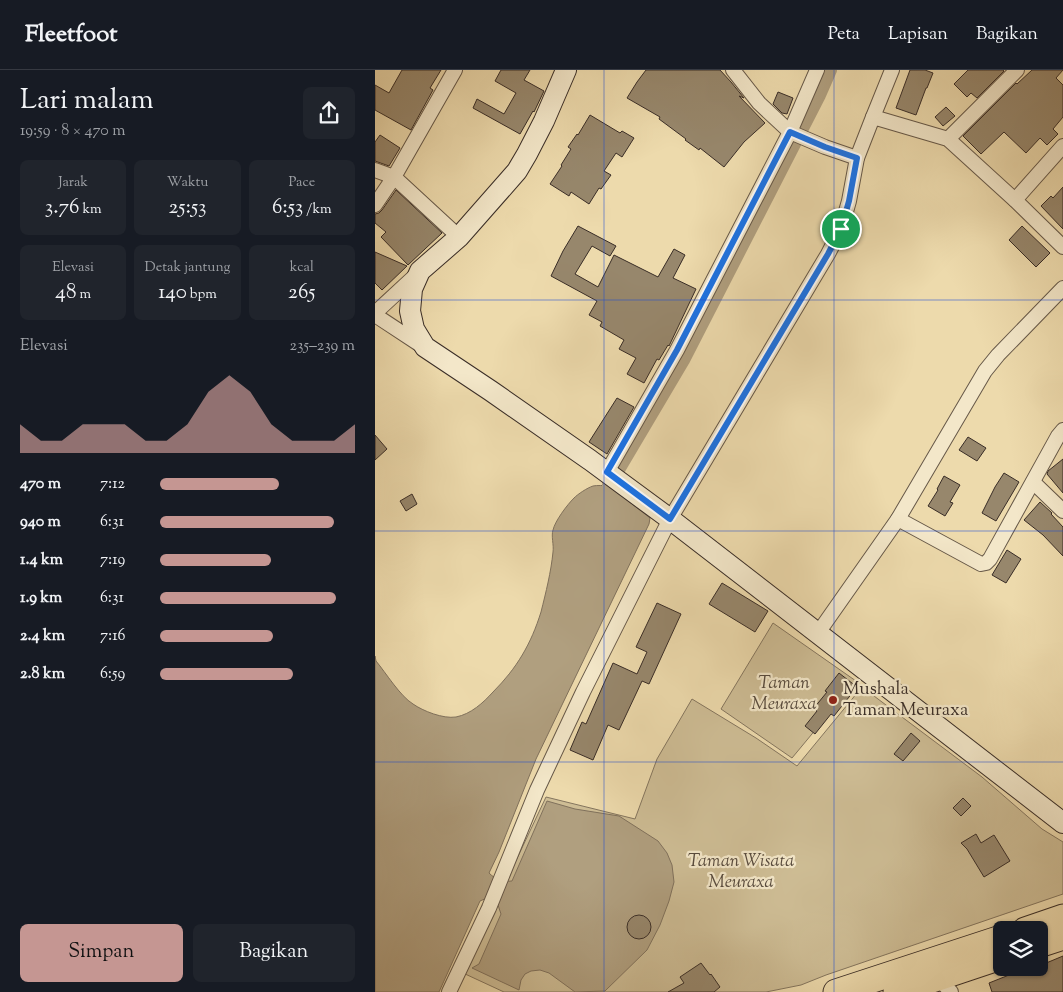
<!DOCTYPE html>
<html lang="id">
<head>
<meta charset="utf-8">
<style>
	:root { --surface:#171b24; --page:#20242c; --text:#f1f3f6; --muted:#9ea1a6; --line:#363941; --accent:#c59692 }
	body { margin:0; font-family:"Sorts Mill Goudy",serif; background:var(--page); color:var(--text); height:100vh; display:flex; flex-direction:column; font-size:19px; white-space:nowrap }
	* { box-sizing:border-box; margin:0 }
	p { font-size:16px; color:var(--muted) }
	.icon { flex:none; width:28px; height:28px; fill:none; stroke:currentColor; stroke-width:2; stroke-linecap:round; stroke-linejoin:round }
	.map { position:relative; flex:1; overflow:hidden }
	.panel { display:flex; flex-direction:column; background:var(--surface); width:375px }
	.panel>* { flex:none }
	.controls { position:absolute; left:618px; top:851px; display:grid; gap:10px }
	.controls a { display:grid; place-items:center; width:55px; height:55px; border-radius:8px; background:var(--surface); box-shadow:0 1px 4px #0004; font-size:25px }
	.pin { position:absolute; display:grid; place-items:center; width:42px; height:42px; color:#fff; margin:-21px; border:2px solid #fff; border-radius:50%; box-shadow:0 1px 5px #0007 }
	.round { display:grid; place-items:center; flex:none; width:52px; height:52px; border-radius:8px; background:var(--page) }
	.headline { display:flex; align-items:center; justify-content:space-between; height:85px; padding:0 20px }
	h1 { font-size:28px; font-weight:600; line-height:38px }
	.metrics { display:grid; grid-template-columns:repeat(3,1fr); gap:8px; height:85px; padding:5px 20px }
	.metrics div { display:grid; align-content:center; border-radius:8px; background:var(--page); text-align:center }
	.metrics b { font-size:21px; font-weight:600 }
	.metrics small { font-size:14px; font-weight:400 }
	.metrics p { font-size:14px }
	.chart { height:140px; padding:10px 20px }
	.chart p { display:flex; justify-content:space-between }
	.chart svg { width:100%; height:90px; margin-top:5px; fill:var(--accent); opacity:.7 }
	.primary-button { display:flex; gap:10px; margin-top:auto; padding:10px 20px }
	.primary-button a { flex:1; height:58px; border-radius:8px; background:var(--accent); color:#111; font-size:20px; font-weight:600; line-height:58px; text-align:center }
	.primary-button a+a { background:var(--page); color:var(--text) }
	ul { padding:0 20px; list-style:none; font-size:16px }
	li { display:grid; grid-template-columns:80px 60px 1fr; align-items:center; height:38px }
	li i { height:12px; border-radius:6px; background:var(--accent) }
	header { display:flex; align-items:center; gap:30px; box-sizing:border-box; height:70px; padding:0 25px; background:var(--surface); border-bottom:1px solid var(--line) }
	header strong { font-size:24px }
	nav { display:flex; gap:28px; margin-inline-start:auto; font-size:18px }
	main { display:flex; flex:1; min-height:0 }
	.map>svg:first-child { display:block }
</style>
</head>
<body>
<header>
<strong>Fleetfoot</strong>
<nav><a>Peta</a><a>Lapisan</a><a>Bagikan</a></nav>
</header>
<main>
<section class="panel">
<div class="headline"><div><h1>Lari malam</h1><p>19:59 · 8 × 470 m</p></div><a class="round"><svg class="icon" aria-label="share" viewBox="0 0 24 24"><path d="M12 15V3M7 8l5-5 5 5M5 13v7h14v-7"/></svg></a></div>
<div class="metrics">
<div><p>Jarak</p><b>3.76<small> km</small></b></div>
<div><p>Waktu</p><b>25:53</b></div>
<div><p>Pace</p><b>6:53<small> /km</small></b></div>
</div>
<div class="metrics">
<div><p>Elevasi</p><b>48<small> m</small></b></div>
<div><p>Detak jantung</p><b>140<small> bpm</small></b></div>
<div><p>kcal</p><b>265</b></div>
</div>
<div class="chart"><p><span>Elevasi</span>235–239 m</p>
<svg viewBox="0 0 160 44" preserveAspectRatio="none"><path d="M0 44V30L10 38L20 38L30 30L40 30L50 30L60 38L70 38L80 30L90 14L100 6L110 14L120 30L130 38L140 38L150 38L160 30V44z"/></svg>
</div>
<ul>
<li><b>470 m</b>7:12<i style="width:61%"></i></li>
<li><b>940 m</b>6:31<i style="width:89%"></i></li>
<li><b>1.4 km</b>7:19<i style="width:57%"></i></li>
<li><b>1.9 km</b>6:31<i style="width:90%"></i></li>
<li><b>2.4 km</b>7:16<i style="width:58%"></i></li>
<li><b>2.8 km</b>6:59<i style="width:68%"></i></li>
</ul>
<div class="primary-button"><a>Simpan</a><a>Bagikan</a></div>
</section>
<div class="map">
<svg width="688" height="922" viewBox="0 0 688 922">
	<rect width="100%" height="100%" fill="#eddaac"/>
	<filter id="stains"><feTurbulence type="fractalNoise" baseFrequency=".004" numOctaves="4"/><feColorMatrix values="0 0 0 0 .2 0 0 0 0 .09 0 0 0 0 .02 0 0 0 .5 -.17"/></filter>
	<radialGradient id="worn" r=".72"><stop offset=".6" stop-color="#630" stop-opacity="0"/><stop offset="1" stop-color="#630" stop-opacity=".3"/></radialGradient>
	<g fill="#cebd95" stroke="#84755e">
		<path d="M398,553L481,611L417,688L346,639Z"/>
		<path d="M487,617L607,707L667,759L688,772V824L451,905L426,915L391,922H129L88,903L171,727L260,749L282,689L317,629L381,668L422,696Z"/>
	</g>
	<path fill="#b09f7f" stroke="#80715c" d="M233,415L275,448L274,454L161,689L124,782L114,803C121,810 128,812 137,811L172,731L200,739L244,746L283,771L292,783L297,795L299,812L294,831L285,855L272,880L230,921L200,922L174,903L165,900L156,901L150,904L146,910L144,920L97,898L104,894L126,844L122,832L112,828L105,831L64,922H0V586L1,591C11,603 25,626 38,634C48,641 68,649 81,647C96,644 108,633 118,622C142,598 156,574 166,542C171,522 176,502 178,482C179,475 176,466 178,460C180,451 192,435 199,428C203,424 212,418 218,416C222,415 229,416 233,415Z"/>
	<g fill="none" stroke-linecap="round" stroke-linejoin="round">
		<path stroke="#b09f7f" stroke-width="14" d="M234,415L308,290L444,25L455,0"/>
	</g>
	<g fill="#97876c" stroke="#392d27">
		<path d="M27,0H66L55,18L58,20L36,60L0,40V15L14,23Z"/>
		<path d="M126,0H155L149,10L169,21L159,42L158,41L145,64L98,38L102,29L129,44L141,23L120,11Z"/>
		<path d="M271,0H345L356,12L369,28L364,26L390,53L369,72L349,97L325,78L324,80L310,70L311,69L284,49L285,47L252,28L262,12Z"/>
		<path d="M535,0H550L558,3L552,18H551L541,45L521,38Z"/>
		<path d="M593,0H628L629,1L602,28L596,23L592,27L579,14Z"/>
		<path d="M657,0H688L681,8L688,15V47L678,59L683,64L672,75L665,68L651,83L629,62L606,84L588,66L641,13L642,14Z"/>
		<path d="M403,22L418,28L412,44L407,43L398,34Z"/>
		<path d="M571,37L580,46L568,56L560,47Z"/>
		<path d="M215,45L245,63L247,61L259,68L247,87L241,83L229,101L236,105L226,119L224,118L214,134L196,122L194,126L175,114L187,96L186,95L196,79L193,77L202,64L203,65Z"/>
		<path d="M5,65L25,78L14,96L0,91V72Z"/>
		<path d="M688,117V159L666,136L676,126L678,128Z"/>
		<path d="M21,120L67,163L33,195L6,167L11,162L0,153V144L4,143L7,140Z"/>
		<path d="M203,156L241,176L235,186L217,176L200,204L223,217L239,185L283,207L299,179L310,185L298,208L321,219L294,276L293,275L284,290L282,289L269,313L252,304L261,288L244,279L249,270L225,256L227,252L214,245L222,231L176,206L188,181Z"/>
		<path d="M647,156L675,183L661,197L634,170Z"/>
		<path d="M0,182L32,196L7,220L0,213Z"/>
		<path d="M242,328L259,337L232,384L214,372Z"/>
		<path d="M0,365L12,379L0,390Z"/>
		<path d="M593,367L611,378L602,391L584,380Z"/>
		<path d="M688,389V423L672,404L673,401Z"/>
		<path d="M629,403L644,412L621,451L607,443L620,417Z"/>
		<path d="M569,406L585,415L575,432L578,433L570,446L553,436L563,420L562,419Z"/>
		<path d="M37,424L42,434L31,441L25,431Z"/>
		<path d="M665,432L677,443L676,444L688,457V486L668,465L649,450Z"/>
		<path d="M632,480L646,489L631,513L617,505Z"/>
		<path d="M347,513L393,541L380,562L334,534Z"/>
		<path d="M282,533L306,544L274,614L267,611L244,660L233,655L218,690L195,680L207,652L211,654L238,593L262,604L272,582L261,577Z"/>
		<path d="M464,603L482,617L459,646L456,644L440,664L430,656L442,641L439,638L452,622L450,621Z"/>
		<path d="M536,663L545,671L528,691L519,684Z"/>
		<path d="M588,728L596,736L586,746L578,738Z"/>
		<path d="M601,764L606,773L619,765L635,791L609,807L592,779L586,773Z"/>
		<circle cx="264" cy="857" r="12"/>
		<path d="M688,886V922H617L614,913L644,901L642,898H664V896Z"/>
		<path d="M326,893L335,905L336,904L345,917L339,922H293L309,913L305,907Z"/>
	</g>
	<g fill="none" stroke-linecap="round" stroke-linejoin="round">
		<g stroke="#665848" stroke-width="16">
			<g id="street">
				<path d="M80,0L19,107L84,167"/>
				<path d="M358,0L384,33L415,62L450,77L482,88"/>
				<path d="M498,47L517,0"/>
				<path d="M573,69L642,0"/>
				<path d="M0,100L19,107L0,135"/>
				<path d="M640,130L688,76"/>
				<path d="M0,243L41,205"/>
				<path d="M0,245L47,276"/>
				<path d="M232,402L302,280L415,62L442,0"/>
				<path d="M658,412L688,441"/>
				<path d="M523,449L606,494L611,493L615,489L683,366L688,360"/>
				<path d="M443,563L523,449L610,301L623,285L688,218"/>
				<path d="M563,908L576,922"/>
				<path d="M74,922L114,838L162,720L208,622L295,449L453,184L466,159L474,131L482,88L498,47L573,69L640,130L688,177"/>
			</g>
		</g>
		<g stroke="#392d27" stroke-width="22">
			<path id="secondary" d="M191,0L169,51L152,84L142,101L84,167L45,201L37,219L35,241L39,259L50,277L116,321L215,390L295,449L688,753"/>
		</g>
		<g stroke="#392d27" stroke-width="27">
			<g id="highway">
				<path d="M650,860L688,847"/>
				<path d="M664,875L688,867"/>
				<path d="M461,922L626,868"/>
				<path d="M521,922L626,887"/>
			</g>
		</g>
		<use href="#street" stroke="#f3e7c9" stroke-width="14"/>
		<use href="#secondary" stroke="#f3e7c9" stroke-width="20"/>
		<use href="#highway" stroke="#eddaac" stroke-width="25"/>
	</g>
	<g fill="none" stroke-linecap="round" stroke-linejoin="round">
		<g stroke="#fff" stroke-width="10">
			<path id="route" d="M415,62L450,77L482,88L474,131L466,159L453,184L295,449L232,402L302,280Z"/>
		</g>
		<use href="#route" stroke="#1a73e8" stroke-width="6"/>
	</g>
	<path fill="none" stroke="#1d4ed8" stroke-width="1" stroke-opacity="0.55" d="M229,0V922M459,0V922M0,230H688M0,461H688M0,692H688"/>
	<circle fill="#8f2418" stroke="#f3e7c9" stroke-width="2" cx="458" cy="630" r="5"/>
	<g text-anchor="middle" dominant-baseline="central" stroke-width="4.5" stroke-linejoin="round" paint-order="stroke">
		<g font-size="18" font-style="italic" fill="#574a3d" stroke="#f3e7c9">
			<text x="409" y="614">Taman<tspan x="409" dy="21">Meuraxa</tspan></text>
			<text x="366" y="792">Taman Wisata<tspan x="366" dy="21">Meuraxa</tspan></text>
		</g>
		<g font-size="18" fill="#392d27" stroke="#f3e7c9" text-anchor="start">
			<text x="468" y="620">Mushala<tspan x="468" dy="21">Taman Meuraxa</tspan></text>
		</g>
	</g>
	<rect width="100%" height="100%" filter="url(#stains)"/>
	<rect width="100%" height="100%" fill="url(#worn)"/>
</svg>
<div class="controls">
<a><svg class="icon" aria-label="layers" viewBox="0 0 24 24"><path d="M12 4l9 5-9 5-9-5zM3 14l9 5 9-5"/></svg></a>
</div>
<div class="pin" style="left:466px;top:159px;background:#1e9e55"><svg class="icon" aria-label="arrive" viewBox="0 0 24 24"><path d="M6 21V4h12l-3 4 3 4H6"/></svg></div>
</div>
</main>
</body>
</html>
